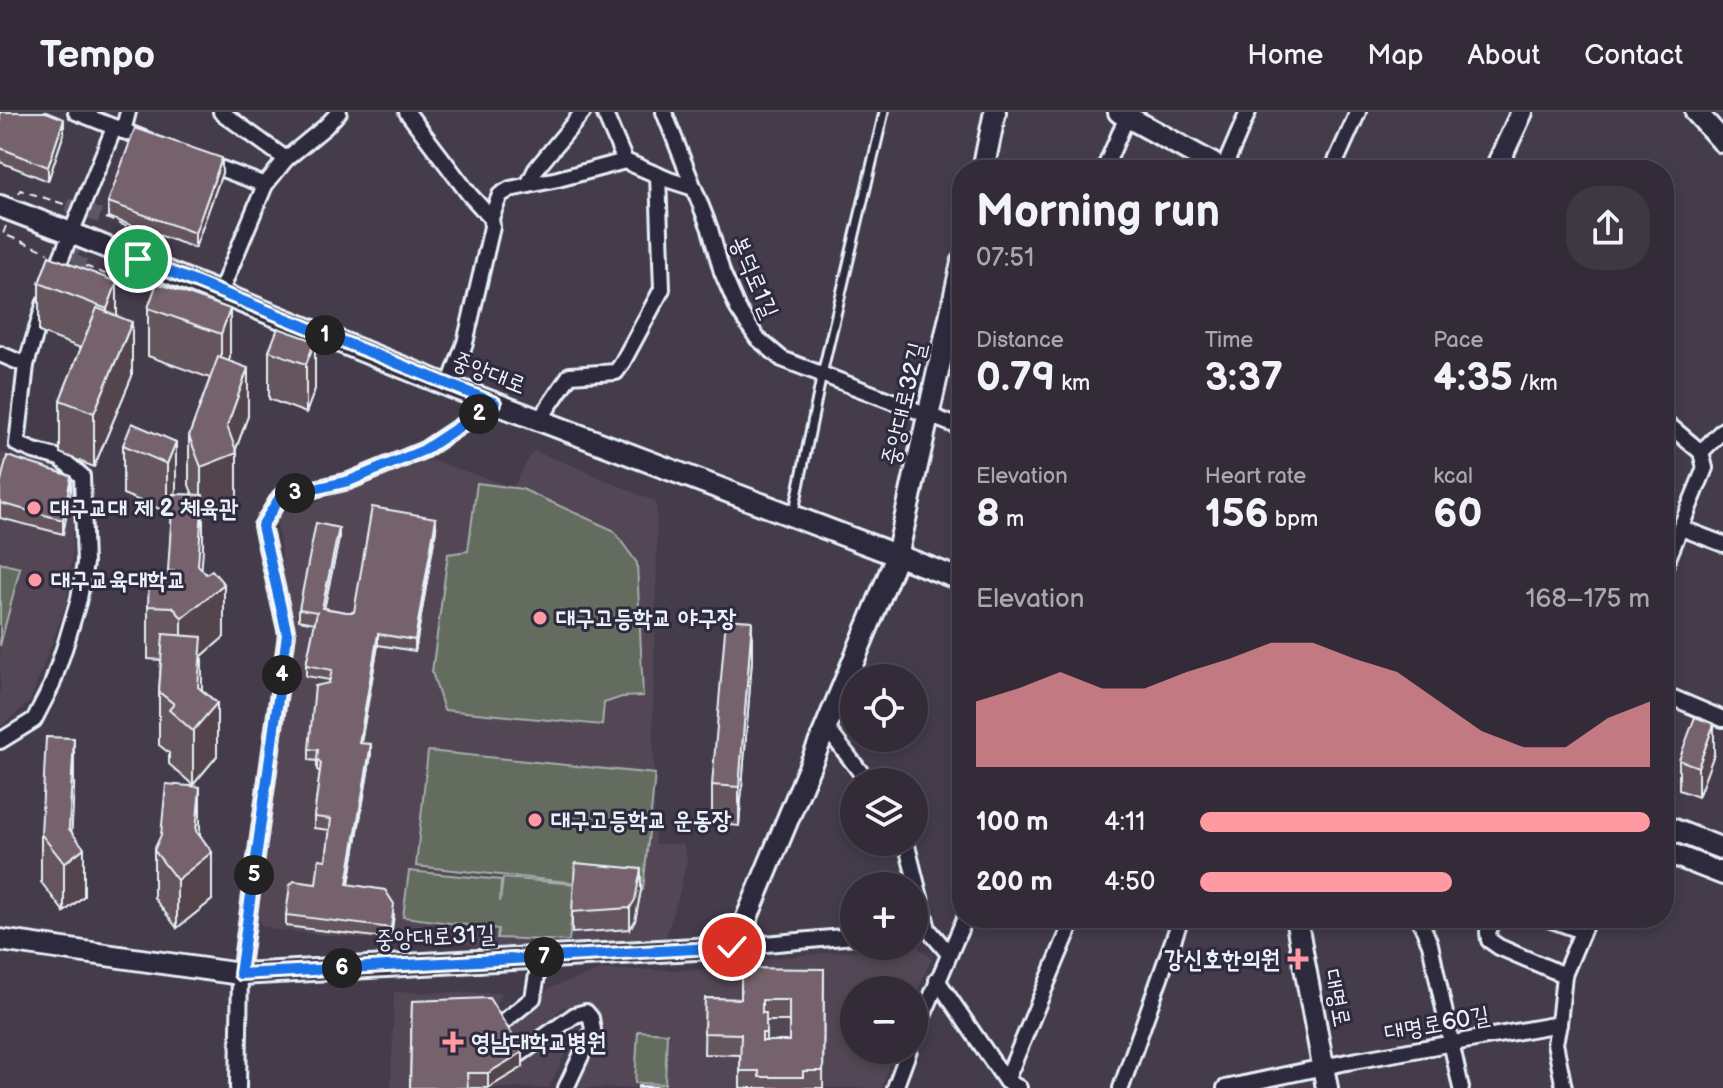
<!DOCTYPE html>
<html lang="en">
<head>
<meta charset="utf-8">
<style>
	:root { --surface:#332c38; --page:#3e3843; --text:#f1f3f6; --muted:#a9a7ae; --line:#4e4853; --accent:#ff9aa2 }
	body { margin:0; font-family:"Balsamiq Sans","Poor Story",sans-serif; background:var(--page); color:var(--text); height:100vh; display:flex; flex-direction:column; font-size:30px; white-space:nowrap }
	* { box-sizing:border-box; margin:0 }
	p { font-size:26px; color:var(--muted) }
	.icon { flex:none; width:44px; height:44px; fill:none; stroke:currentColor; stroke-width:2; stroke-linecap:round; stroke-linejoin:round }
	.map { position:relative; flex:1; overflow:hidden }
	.drawer { position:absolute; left:952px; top:48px; width:722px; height:768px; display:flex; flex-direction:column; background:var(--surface); border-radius:32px; box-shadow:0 4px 12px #0003,0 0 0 2px var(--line) }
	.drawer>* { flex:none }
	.fabs { position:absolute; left:840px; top:552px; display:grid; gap:16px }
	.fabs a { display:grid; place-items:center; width:88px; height:88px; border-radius:50%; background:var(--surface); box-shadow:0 4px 12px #0003,0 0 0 2px var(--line); font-size:40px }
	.pin { position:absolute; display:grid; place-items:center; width:68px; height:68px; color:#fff; margin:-34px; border:4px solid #fff; border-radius:50%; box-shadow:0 2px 8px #0007 }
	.km { position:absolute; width:40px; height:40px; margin:-20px; border-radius:50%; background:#222; color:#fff; font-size:22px; line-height:40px; text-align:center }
	.round { display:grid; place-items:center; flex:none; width:84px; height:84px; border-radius:32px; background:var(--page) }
	.head { display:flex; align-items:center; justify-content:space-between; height:136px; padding:0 24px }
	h1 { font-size:44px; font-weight:800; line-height:60px }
	.stats { display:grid; grid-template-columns:repeat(3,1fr); gap:12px; height:136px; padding:8px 24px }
	.stats div { display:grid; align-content:center }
	.stats b { font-size:40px; font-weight:800 }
	.stats small { font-size:22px; font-weight:400 }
	.stats p { font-size:22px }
	.chart { height:224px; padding:16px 24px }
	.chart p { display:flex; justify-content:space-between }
	.chart svg { width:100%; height:144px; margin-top:8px; fill:var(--accent); opacity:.7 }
	ul { padding:0 24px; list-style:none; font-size:26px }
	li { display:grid; grid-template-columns:128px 96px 1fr; align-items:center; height:60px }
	li i { height:20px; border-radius:10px; background:var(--accent) }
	header { display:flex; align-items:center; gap:48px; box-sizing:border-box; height:112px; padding:0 40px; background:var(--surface); border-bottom:2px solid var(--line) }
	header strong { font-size:38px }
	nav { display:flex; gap:44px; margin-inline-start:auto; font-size:28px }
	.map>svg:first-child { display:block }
</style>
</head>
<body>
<header>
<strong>Tempo</strong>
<nav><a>Home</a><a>Map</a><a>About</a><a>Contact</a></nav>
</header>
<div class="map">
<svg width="1723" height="976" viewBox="0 0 1723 976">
	<rect width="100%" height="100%" fill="#443b4b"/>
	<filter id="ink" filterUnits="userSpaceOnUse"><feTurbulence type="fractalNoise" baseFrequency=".0125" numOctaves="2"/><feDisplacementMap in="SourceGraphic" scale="16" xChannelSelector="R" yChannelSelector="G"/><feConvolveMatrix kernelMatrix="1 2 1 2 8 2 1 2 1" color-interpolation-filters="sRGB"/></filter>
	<g filter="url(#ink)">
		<g fill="#534755">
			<path d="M533,339L569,352L656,390L657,439L653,598L655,732H683L687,747L679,783L663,833L504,840L443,827L406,822L395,830L276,818L261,813L259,806L275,683L291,512L276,404L431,348L513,375Z"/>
			<path d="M0,340L57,358L69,366L73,393L72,447L67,490L30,590L0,615Z"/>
			<path d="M898,834L918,835L932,847L914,886V878H854V938H894L882,976H568L596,916L588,897L577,894L563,895L519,937L567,912L574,923L549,976H391L394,880L502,881L494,896L506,916L549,876L601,858H717L746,857L762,847Z"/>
		</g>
		<g fill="#646c5f" stroke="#a6aeac" stroke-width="2">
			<path d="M477,371L522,377L613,418L637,451L643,584L622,585L604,591L602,613L444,598L432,560L448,442L468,439Z"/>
			<path d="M0,451L20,456L0,534Z"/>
			<path d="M428,639L655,662L643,778L416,754Z"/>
			<path d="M409,759L501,768L500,790L503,766L575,772L569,829L497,826L498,817L403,805Z"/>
			<path d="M638,919L667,921L665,972L635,971Z"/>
		</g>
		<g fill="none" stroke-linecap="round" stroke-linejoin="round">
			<g stroke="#5d5665" stroke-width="14" stroke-dasharray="14 7" stroke-linecap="butt">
				<path d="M67,93L106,106"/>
				<path d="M53,142L85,154"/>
				<path d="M69,148L79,118"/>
			</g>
			<g stroke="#e8f1f8" stroke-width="13">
				<path id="lane" d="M793,404L822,262L884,0"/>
			</g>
			<g stroke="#e8f1f8" stroke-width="20">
				<g id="street">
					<path d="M76,0L149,29"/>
					<path d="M221,0L286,47"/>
					<path d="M407,0L469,82L491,106"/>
					<path d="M604,0L625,49L669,68L694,76"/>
					<path d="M664,0L710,117L722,160L738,197L757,226L782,247L962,316"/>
					<path d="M123,19L128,0"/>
					<path d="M206,51L265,73"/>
					<path d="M1104,58L1129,0"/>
					<path d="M1223,58L1248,0"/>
					<path d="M1332,58L1358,0"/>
					<path d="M528,73L536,57L583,0"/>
					<path d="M54,163L114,16"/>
					<path d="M220,181L265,73L286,47L325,15L339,0"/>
					<path d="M0,242L26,253"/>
					<path d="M449,274L465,231L492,115L491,106L500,83L510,77L558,67L625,49"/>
					<path d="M540,307L570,263L616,260L621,253L662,177L658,63"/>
					<path d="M1664,309L1701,340L1705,356L1664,456"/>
					<path d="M1701,340L1723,318"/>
					<path d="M1681,416L1723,432"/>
					<path d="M1664,582L1723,607"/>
					<path d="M826,615L868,670"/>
					<path d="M0,629L34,608L52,573L66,531L79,487L85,451L82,364L60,346L34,339L17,332L26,253L45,190"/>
					<path d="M906,730L928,817L949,842"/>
					<path d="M1419,806L1430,832L1461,976"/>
					<path d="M1494,806L1488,820L1489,828L1499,835L1564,863"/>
					<path d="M1546,806L1582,819"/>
					<path d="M732,835L854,824"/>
					<path d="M937,868L1006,969L1019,976"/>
					<path d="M491,920L533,886L540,845"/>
					<path d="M914,925L965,806"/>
					<path d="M507,951L575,903L586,900L591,906L593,918L566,976"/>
					<path d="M1006,969L1074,806"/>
					<path d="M238,976L240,862L287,522L262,414L280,385L349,369L424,338L495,291"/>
					<path d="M895,976L909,938"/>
					<path d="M1121,976L1181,806"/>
					<path d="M1225,976L1347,950L1559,912"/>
					<path d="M1564,976L1555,931L1559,912L1564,863L1588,806"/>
				</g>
			</g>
			<g stroke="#e8f1f8" stroke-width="26">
				<g id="secondary">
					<path d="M1119,0L1224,58"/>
					<path d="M1696,0L1723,30"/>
					<path d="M983,58L995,0"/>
					<path d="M1495,58L1522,0"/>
					<path d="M0,94L71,121L449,274L962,468"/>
					<path d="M1664,714L1723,737"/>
					<path d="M1664,739L1723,762"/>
					<path d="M1296,806L1327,976"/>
					<path d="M0,828L240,862L732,835L736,832L897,444L962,151"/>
				</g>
			</g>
			<g stroke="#e8f1f8" stroke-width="2" stroke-dasharray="8 6" stroke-linecap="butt">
				<path d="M19,82L20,78L67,93"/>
				<path d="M106,106L147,123L144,131"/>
				<path d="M6,114L3,122L48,140"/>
				<path d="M85,154L128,171L131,163"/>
			</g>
			<use href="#lane" stroke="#2f2a3d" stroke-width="7"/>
			<use href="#street" stroke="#2f2a3d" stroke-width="14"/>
			<use href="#secondary" stroke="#2f2a3d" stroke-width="20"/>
		</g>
		<g fill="#65545d" stroke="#e8f1f8" stroke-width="2" fill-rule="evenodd">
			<path d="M0,0L64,21L48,69L0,50Z"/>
			<path d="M222,61L195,136L108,105V90Z"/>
			<path d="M49,144L117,204L132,264L94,355L60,341V288L81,236L39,220V171Z"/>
			<path d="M148,196L230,197V245L228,249L248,304L236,337L237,389L203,403L201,457L224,525L202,544V578L217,644L193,673L169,652V641L159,633V580L161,548L148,547V494L168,468L173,386L167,400L123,382V333L176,330V378L174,382L193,383L189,373V324L210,266L148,244Z"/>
			<path d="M315,229V277L306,301L269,287V239Z"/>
			<path d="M0,373L71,378L63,422L0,406Z"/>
			<path d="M436,417L415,539L378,533L361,631L371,643L349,772L394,803L391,827L286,814V803L316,772L326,748L330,718L314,716V705L320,660L317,658V649L309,648V637L330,568L306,564V553L315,511L299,508V497L339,427L324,496L346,500H354Z"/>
			<path d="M752,548L739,714L712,711V673Z"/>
			<path d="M1714,642L1698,685L1679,678V648Z"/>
			<path d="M74,675L71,720L84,784L64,800L41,770V722Z"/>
			<path d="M200,724L212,788L177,816L154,786V738Z"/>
			<path d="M641,778L635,809L630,817L572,821V800Z"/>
			<path d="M824,857L823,976H740V943L704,942L705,886L741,887ZM766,909H789V929H766Z"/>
			<path d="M412,889L523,955L488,976H410Z"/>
		</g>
		<g fill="#53454c" stroke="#e8f1f8" stroke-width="2">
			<path d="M64,7V21L48,69V55Z"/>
			<path d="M222,46V61L195,136V121Z"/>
			<path d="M117,170V218L107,245V197Z"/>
			<path d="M230,197V245L221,270V222Z"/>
			<path d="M132,210V264L94,355V301Z"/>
			<path d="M315,229V277L306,301V252Z"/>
			<path d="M248,256V304L234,342L237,341V389L203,403V437L199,492L224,472V525L202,544V578L217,591V644L193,673V619L182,560V506L201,401V355L227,314Z"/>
			<path d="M176,330V378L167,400V352Z"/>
			<path d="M71,364V378L63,422V408Z"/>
			<path d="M436,406V417L415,539V528Z"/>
			<path d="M339,416V427L322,507V496Z"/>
			<path d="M752,509V548L739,714V675Z"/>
			<path d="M378,522V533L359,641V631Z"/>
			<path d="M1714,612V642L1698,685V655Z"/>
			<path d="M74,626V675L70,747L84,736V784L64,800V751L69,717Z"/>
			<path d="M371,632V643L347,783V772Z"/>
			<path d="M200,675V723L212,740V788L177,816V768L196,719Z"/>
			<path d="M641,757V778L635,809L630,817V796Z"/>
			<path d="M523,940V955L488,976V961Z"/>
		</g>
		<g fill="#76626c" stroke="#e8f1f8" stroke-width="2" fill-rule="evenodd">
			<path d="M0,0H46L64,7L48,55L0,36Z"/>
			<path d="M135,16L222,46L195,121L108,90Z"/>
			<path d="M49,144L117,170L107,197L39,171Z"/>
			<path d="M157,171L230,197L221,222L148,196Z"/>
			<path d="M97,196L132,210L94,301L60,288Z"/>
			<path d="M278,216L315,229L306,252L269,239Z"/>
			<path d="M218,245L248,256L227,314L237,341L201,355L189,324Z"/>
			<path d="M132,311L176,330L167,352L123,333Z"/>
			<path d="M7,344L71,364L63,408L0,391V373Z"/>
			<path d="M173,382L203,383L198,453L206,462L212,458L224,472L182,506L173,495L148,494L149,467L173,468L174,459H168Z"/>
			<path d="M372,395L436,406L415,528L378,522L359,631L371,632L347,772L385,778L394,792L391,816L286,803L290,773L294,769L316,772L319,747L326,748L331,707L314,705L321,651L317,647L318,638L309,637L315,574L329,571L332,558L306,553L317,500L299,497L316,411L339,416L322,496L346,500H354Z"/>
			<path d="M726,507L752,509L739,675L712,673Z"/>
			<path d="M163,522L202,525L198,575L217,591L193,619L169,598L174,592L159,580Z"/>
			<path d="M1695,605L1714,612L1698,655L1679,648Z"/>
			<path d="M46,625L74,626L69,717L84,736L64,751L41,722Z"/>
			<path d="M166,672L200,675L196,719L212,740L177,768L154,738L161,723Z"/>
			<path d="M575,751L641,757L635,788L630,796L572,800Z"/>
			<path d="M741,856L824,857L823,959H803V965H759V959H740L741,922L704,921L705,886L741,887ZM762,888H789V929H762V921H766V901H762Z"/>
			<path d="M489,886L523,940L488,961H467L468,976H410L412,889Z"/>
			<path d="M638,974L691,976H638Z"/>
		</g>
	</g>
	<g fill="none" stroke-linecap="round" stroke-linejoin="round" filter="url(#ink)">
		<g stroke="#fff" stroke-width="16">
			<path id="route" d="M138,147L495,291L424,338L349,369L280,385L262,414L287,522L240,862L732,835"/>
		</g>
		<use href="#route" stroke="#1a73e8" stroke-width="10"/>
	</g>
	<g fill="#ff9aa2" stroke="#2f2a3d" stroke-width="3">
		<circle cx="34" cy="396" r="8"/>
		<circle cx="35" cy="468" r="8"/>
		<circle cx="540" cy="506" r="8"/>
		<circle cx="535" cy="708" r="8"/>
		<path d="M1294 835h8v8h8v8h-8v8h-8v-8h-8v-8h8z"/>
		<path d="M449 918h8v8h8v8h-8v8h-8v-8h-8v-8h8z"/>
	</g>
	<g text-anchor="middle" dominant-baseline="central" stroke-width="6" stroke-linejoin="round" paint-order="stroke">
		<g font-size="24" fill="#e8f1f8" stroke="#2f2a3d">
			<text transform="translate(754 165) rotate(67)">봉덕로1길</text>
			<text transform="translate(489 261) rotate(21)">중앙대로</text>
			<text transform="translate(904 292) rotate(-77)">중앙대로32길</text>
			<text transform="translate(435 825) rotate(-3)">중앙대로31길</text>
			<text transform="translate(1337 886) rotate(79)">대명로</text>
			<text transform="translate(1437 912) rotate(-10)">대명로60길</text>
		</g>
		<g font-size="24" font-weight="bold" fill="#e8f1f8" stroke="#2f2a3d" text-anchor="start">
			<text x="50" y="396">대구교대 제 2 체육관</text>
			<text x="51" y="468">대구교육대학교</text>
			<text x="556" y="506">대구고등학교 야구장</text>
			<text x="551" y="708">대구고등학교 운동장</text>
			<text x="1280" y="847" text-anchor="end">강신호한의원</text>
			<text x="471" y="930">영남대학교병원</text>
		</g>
	</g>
</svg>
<div class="fabs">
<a><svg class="icon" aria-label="locate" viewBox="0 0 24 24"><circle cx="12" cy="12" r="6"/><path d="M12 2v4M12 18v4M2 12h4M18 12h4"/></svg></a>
<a><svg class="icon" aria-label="layers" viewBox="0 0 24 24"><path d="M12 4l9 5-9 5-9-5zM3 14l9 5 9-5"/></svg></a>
<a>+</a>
<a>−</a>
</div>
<div class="pin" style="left:138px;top:147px;background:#1e9e55"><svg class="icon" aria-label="arrive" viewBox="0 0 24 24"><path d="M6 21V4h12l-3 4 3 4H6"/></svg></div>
<div class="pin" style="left:732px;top:835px;background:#d93025"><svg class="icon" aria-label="check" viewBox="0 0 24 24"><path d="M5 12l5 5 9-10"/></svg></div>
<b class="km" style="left:325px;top:223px">1</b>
<b class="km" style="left:479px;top:302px">2</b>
<b class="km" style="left:295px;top:381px">3</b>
<b class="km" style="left:282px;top:563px">4</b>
<b class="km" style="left:254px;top:763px">5</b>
<b class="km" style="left:342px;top:856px">6</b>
<b class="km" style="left:544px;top:845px">7</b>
<section class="drawer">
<div class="head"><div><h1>Morning run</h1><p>07:51</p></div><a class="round"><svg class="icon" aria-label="share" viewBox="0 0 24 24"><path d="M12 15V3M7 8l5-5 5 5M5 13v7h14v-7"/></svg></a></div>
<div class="stats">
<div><p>Distance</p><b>0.79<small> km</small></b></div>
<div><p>Time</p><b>3:37</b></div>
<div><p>Pace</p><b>4:35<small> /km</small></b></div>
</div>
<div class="stats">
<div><p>Elevation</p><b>8<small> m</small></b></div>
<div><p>Heart rate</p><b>156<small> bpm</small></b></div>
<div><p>kcal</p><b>60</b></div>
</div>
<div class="chart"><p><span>Elevation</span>168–175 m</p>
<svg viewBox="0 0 160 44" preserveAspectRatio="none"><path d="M0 44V24L10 20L20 15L30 20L40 20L50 15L60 11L70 6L80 6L90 11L100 15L110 24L120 33L130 38L140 38L150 29L160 24V44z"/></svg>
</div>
<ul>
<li><b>100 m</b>4:11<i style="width:100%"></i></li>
<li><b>200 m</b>4:50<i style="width:56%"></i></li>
</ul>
</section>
</div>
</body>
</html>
